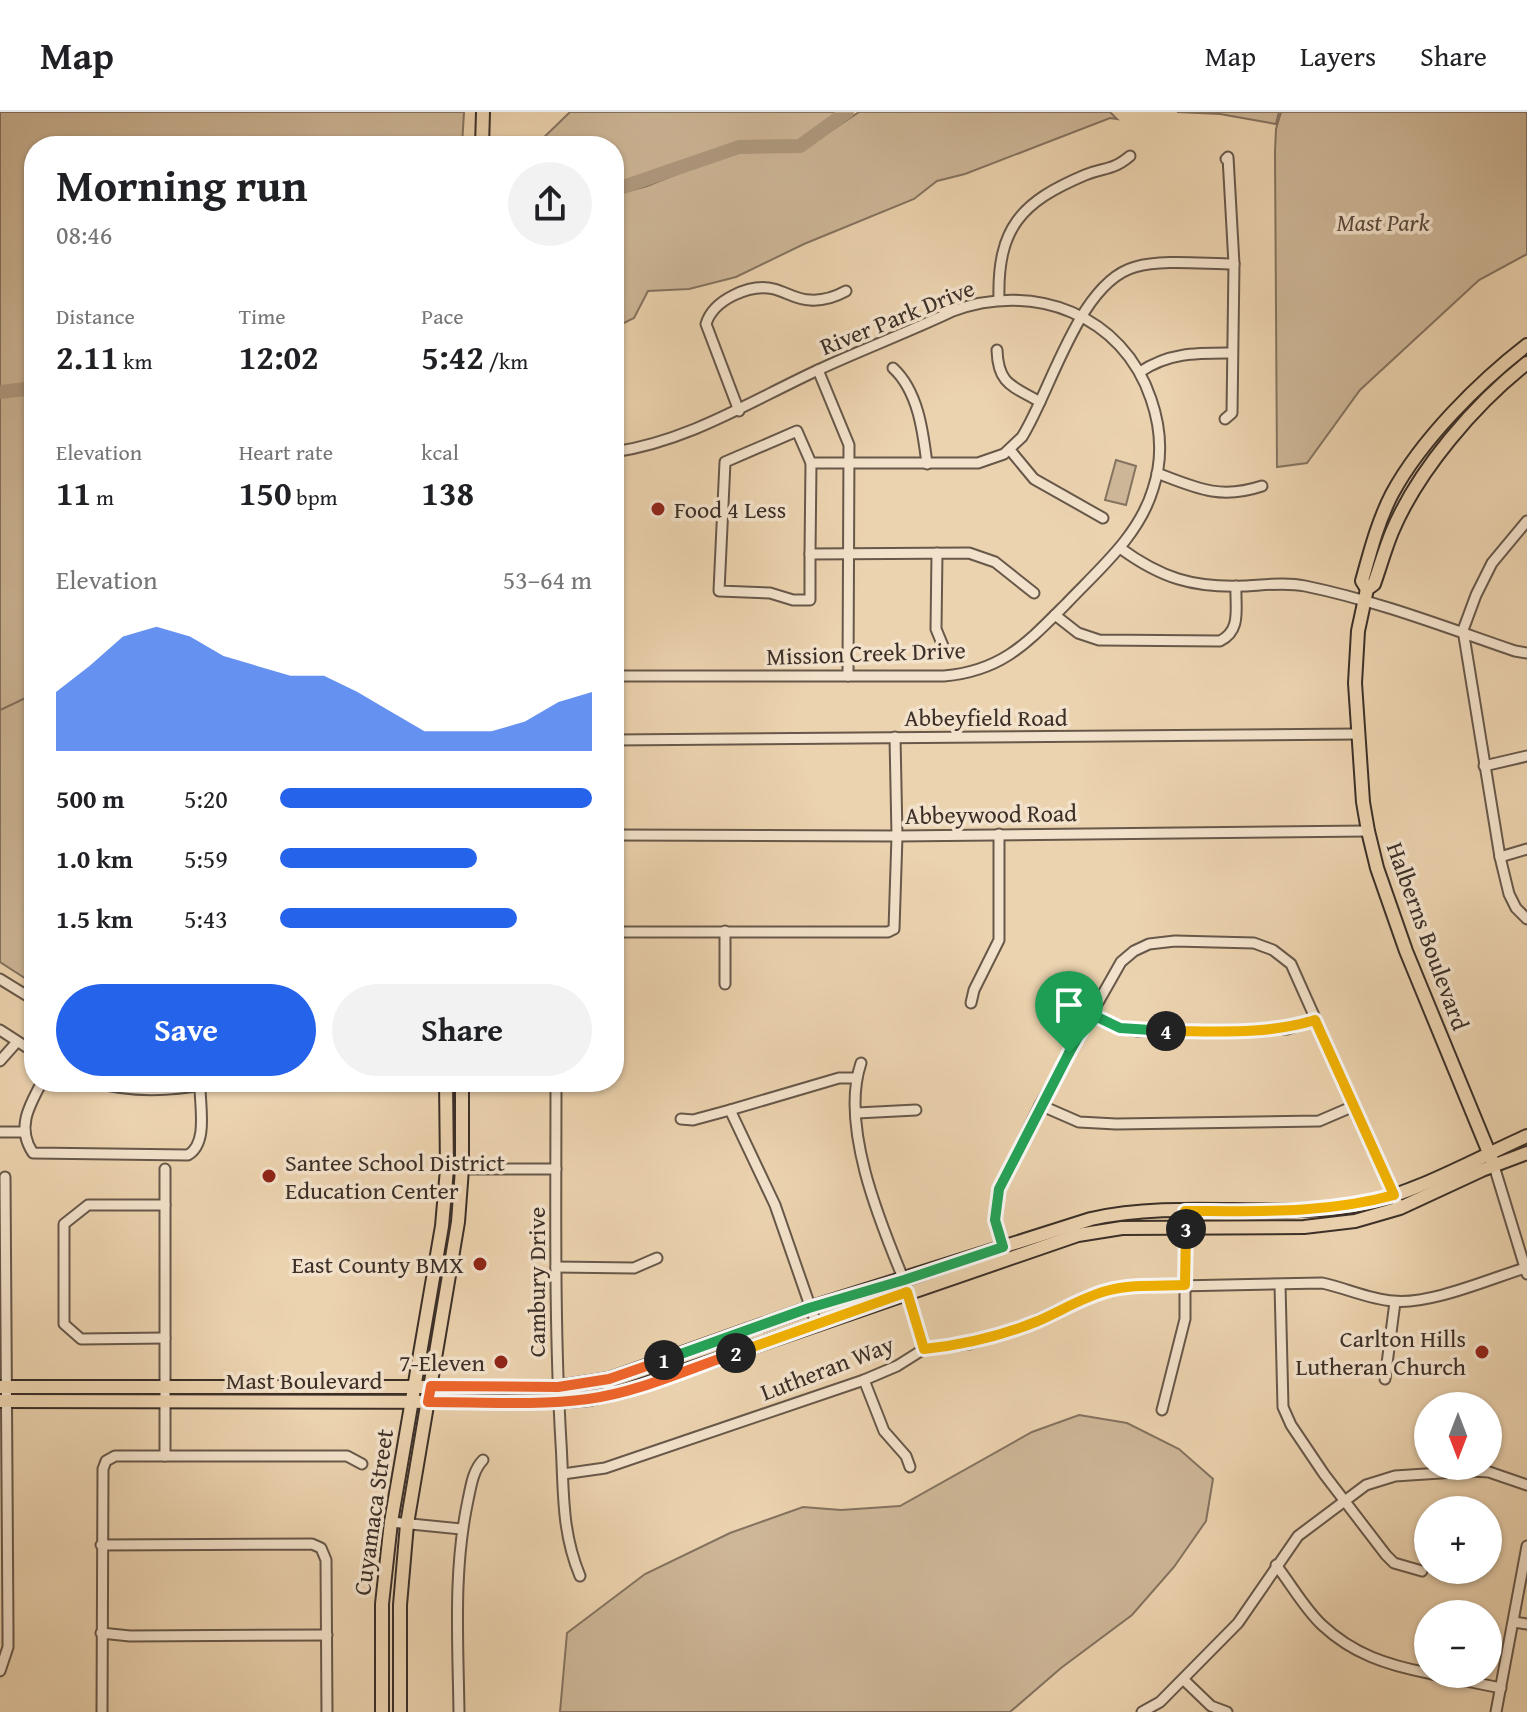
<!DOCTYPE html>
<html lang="en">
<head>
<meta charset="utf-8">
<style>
	:root { --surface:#fff; --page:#f2f2f2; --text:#202124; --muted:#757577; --line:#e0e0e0; --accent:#2563eb }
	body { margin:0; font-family:"Gentium Book Plus",serif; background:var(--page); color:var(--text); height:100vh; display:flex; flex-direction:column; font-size:30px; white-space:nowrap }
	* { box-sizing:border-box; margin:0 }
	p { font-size:26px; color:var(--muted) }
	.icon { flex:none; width:44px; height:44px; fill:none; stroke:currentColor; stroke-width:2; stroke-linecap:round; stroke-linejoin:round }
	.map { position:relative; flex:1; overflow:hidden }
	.details { position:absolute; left:24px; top:24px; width:600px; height:956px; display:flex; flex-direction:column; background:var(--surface); border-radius:32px; box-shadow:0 2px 6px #0004 }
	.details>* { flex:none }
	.needle { width:52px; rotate:180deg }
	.tools { position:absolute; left:1414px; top:1280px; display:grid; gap:16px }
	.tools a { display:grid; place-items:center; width:88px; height:88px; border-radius:50%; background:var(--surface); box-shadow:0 2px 6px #0004; font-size:40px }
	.pin { position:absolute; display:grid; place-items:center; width:68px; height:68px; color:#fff; margin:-82px -34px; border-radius:50% 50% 50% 0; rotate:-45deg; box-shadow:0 0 8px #0007 }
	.pin .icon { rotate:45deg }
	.km { position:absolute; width:40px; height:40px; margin:-20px; border-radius:50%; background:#222; color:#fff; font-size:22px; line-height:40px; text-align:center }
	.round { display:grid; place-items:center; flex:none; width:84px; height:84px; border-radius:42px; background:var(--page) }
	.head { display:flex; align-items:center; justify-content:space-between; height:136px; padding:0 32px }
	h1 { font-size:44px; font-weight:700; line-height:60px }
	.metrics { display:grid; grid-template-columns:repeat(3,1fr); gap:12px; height:136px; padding:8px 32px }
	.metrics div { display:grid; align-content:center }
	.metrics b { font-size:34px; font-weight:700 }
	.metrics small { font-size:22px; font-weight:400 }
	.metrics p { font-size:22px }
	.chart { height:224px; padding:16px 32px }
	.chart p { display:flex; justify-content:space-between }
	.chart svg { width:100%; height:144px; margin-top:8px; fill:var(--accent); opacity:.7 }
	.cta { display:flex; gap:16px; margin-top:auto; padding:16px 32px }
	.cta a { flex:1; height:92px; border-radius:48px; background:var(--accent); color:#fff; font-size:32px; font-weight:700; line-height:92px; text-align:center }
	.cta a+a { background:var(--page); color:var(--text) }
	ul { padding:0 32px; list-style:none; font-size:26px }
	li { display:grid; grid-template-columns:128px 96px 1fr; align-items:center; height:60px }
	li i { height:20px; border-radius:10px; background:var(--accent) }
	header { display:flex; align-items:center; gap:48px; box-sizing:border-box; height:112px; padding:0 40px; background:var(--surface); border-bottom:2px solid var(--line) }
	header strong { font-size:38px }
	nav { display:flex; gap:44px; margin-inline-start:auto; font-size:28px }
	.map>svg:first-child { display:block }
</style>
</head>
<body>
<header>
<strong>Map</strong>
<nav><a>Map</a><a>Layers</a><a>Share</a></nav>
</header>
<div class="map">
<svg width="1527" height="1600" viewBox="0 0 1527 1600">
	<rect width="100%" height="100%" fill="#ecd3af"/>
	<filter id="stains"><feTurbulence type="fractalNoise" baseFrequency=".0025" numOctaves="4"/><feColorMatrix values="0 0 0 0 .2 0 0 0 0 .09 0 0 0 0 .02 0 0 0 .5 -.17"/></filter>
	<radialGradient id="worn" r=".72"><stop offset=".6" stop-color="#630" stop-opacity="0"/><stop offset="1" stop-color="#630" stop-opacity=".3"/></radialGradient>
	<g fill="#ceb798" stroke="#847360" stroke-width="2">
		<path d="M0,0H464L462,34H34V872L0,850Z"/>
		<path d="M570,0H839L796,32L739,33L614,73V34H535Z"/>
		<path d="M859,0H1110L1117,7L1110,6L965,62L937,69L914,87L804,132L736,165L689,177L648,179L634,206L614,216V83L647,74L737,38L804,37Z"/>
		<path d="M1177,0H1279L1276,12L1220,2Z"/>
		<path d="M1281,0H1527V142L1479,168L1360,278L1307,351L1277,355L1275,40L1276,17Z"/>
		<path d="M1116,348L1136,354L1126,393L1105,388Z"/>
		<path d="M1079,1303L1127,1311L1179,1337L1213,1367L1206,1409L1174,1455L1132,1503L1061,1556L1010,1600H560L567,1521L645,1462L730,1421L803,1395L841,1398L900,1394L1032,1320Z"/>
	</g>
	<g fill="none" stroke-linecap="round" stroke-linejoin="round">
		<path stroke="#81705d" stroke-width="2" d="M0,598L34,582"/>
		<g stroke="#b09b81" stroke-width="14">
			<path d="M614,78L739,35L800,34L847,0"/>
			<path d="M0,280L34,276"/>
		</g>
		<g stroke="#67584a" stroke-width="13">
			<g id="minor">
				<path d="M999,188C997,116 1021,90 1085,63C1105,55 1112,59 1130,44"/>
				<path d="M997,238C998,273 1013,274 1040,290"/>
				<path d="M893,256C918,279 923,319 927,352"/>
				<path d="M818,258L849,333L848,564"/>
				<path d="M1140,260C1169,240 1198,241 1232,241"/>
				<path d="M739,299L706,212C713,188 750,171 774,177C786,180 797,188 810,188C823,189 835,185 846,179"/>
				<path d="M1225,307L1232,301L1234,152L1228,45L1226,47"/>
				<path d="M1010,338L1034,367L1103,406"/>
				<path d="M614,340C689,329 751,289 818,258C863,237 909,220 953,199C1034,169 1123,203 1151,287C1161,316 1163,347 1153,377C1139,424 1099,457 1066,492C1027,531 1002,559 944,564H614"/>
				<path d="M1157,361C1196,376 1220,388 1262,374"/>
				<path d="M1527,409L1492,451L1476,483L1463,518L1500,745L1509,782L1516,796L1527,807"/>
				<path d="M1120,436C1161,466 1193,476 1244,474C1264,473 1286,470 1305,474C1378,489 1445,515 1515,539L1527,541"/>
				<path d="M937,441L936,517L943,534"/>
				<path d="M810,442L811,351"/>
				<path d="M1034,481L995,450L969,441L810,442V488H793L770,481L719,479L725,350L797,319L811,351H978L1004,342L1022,325C1051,279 1079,170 1135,155C1163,147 1204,152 1234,152"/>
				<path d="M1055,503L1078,521L1099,528L1220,529C1242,518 1235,496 1236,474"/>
				<path d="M614,628L1358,622"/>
				<path d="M1484,654L1527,644"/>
				<path d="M614,723L897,724L1368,719"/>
				<path d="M1500,745L1527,737"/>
				<path d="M725,819V872"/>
				<path d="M614,820H888L894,817L897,724L895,625"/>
				<path d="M0,867L34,888"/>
				<path d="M971,891L974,878L999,828V722"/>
				<path d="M1091,902L1120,916L1138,919L1268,918L1287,917L1315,908"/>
				<path d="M0,918L34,940"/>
				<path d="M0,949L16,931"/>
				<path d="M861,951C840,1013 879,1108 903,1166C912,1188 917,1213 924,1237"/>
				<path d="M42,970C29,994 16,1016 33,1041L188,1043C208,1031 200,996 200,974"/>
				<path d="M94,970C139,983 180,977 225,970"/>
				<path d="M556,970C556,1090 554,1211 561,1331C564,1379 561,1418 580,1464"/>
				<path d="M1040,993L1079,1010L1116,1012L1319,1009L1354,994"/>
				<path d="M730,998L775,1093L817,1214"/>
				<path d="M857,1001L916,998"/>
				<path d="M681,1007L693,1008L730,998L839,966H856"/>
				<path d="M0,1020H24"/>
				<path d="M1494,1054L1527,1162"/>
				<path d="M447,1057H556"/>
				<path d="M165,1093H88L64,1112V1212L81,1227L165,1226"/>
				<path d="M1004,1141L995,1108L999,1077L1040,993L1121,850L1134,839L1149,832L1175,829L1254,831L1273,838L1291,852L1400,1096"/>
				<path d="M556,1155L634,1156L657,1146"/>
				<path d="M1280,1173L1283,1295L1291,1313L1324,1362L1386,1443L1394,1451L1422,1459"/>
				<path d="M1385,1267L1395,1190"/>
				<path d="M864,1268L884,1319L906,1344L910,1355"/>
				<path d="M1162,1298L1185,1207V1099"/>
				<path d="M165,1344V1057"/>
				<path d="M563,1362L605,1356L864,1268L897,1254L924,1237L969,1232L1033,1210L1088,1184L1131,1175L1322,1171C1346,1176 1368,1187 1393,1189C1430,1193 1489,1167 1525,1156"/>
				<path d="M391,1410L461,1417"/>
				<path d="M101,1433L312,1432L321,1436L326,1448L327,1600"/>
				<path d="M1276,1453C1291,1472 1304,1496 1322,1513C1353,1542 1387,1553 1428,1561"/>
				<path d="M1514,1510L1527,1512"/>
				<path d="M101,1521L130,1524L327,1523"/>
				<path d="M0,1559L8,1535V1519L5,1065"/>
				<path d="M1431,1562L1501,1576"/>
				<path d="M1184,1568L1211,1594L1227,1600"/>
				<path d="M102,1600L103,1357L106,1349L115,1344H347L362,1352"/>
				<path d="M459,1600C458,1529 453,1458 468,1388C471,1374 473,1358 483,1348"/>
				<path d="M1142,1600L1160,1590L1238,1511L1298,1424L1366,1373L1395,1364L1471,1359L1489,1360L1527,1373"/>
				<path d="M1496,1600L1527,1434"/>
			</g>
		</g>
		<g stroke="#3b2f28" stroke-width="16">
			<g id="major">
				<path d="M482,34L483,0"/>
				<path d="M1367,477L1362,469C1370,440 1378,409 1392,382C1421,328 1479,270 1527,233"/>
				<path d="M1492,1048L1406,839L1377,756L1368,719L1363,690L1355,571L1358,519L1367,477L1374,472C1380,455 1385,437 1392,420C1418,358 1475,292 1527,251"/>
				<path d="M0,1275H558L609,1267L809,1196L1091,1107C1176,1088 1266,1106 1352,1094C1407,1086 1475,1047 1527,1024"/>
				<path d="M0,1289L558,1290L590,1287L625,1279L1078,1123L1122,1116L1304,1115L1355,1109L1400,1096L1482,1058L1527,1041"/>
				<path d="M382,1600V1492L391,1410L442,1114L447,1057L446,970"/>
				<path d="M400,1600V1493L407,1412L458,1110L462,1057V970"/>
			</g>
		</g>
		<use href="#minor" stroke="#f3e2cb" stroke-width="9"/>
		<use href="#major" stroke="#ecd3af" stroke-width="12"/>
	</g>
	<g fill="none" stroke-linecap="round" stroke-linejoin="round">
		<g stroke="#fff" stroke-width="16">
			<path id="split-1" d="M664,1248L809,1196L904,1168L1003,1135L995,1108L999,1077L1069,941"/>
		</g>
		<g stroke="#fff" stroke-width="16">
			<path id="split-2" d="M664,1248L609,1267L558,1275L431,1274L428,1290C481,1290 536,1294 588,1287C639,1280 688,1257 736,1241"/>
		</g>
		<g stroke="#fff" stroke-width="16">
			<path id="split-3" d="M736,1241L907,1180L924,1237C963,1233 1001,1224 1038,1209C1061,1199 1081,1186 1106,1179C1131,1172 1159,1174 1185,1173L1186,1117"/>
		</g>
		<g stroke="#fff" stroke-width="16">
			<path id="split-4" d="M1166,919C1216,919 1267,923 1315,908L1394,1083C1326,1102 1255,1099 1185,1099L1186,1117"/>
		</g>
		<g stroke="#fff" stroke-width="16">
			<path id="split-5" d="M1069,941L1091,902L1120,916L1166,919"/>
		</g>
		<use href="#split-1" stroke="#22a559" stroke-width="10"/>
		<use href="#split-2" stroke="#f0652b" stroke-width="10"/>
		<use href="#split-3" stroke="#f5b400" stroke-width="10"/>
		<use href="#split-4" stroke="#f5b400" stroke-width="10"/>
		<use href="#split-5" stroke="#22a559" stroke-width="10"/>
	</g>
	<g fill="#8f2418" stroke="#f3e2cb" stroke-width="3">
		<circle cx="658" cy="397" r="8"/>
		<circle cx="269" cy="1064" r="8"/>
		<circle cx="480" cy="1152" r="8"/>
		<circle cx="1482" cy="1240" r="8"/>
		<circle cx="501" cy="1250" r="8"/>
	</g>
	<g text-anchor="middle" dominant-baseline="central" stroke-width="7" stroke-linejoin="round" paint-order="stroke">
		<g font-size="24" font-style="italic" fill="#584a3e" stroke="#f3e2cb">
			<text x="1383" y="110">Mast Park</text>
		</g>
		<g font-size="24" fill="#3b2f28" stroke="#f3e2cb">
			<text transform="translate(897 205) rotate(-22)">River Park Drive</text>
			<text transform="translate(866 541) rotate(-2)">Mission Creek Drive</text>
			<text x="986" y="605">Abbeyfield Road</text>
			<text transform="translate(991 702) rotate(-1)">Abbeywood Road</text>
			<text transform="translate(1428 824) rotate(70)">Halberns Boulevard</text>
			<text transform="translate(536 1170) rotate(-90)">Cambury Drive</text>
			<text transform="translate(827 1256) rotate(-21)">Lutheran Way</text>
			<text x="304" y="1268">Mast Boulevard</text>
			<text transform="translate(373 1400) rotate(-82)">Cuyamaca Street</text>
		</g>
		<g font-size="24" fill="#3b2f28" stroke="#f3e2cb" text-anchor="end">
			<text x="674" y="397" text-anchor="start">Food 4 Less</text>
			<text x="285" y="1050" text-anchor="start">Santee School District<tspan x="285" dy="28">Education Center</tspan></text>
			<text x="464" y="1152">East County BMX</text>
			<text x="1466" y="1226">Carlton Hills<tspan x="1466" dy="28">Lutheran Church</tspan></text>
			<text x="485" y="1250">7-Eleven</text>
		</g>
	</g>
	<rect width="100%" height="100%" filter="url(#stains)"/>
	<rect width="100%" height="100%" fill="url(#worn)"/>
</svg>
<div class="tools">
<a><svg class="needle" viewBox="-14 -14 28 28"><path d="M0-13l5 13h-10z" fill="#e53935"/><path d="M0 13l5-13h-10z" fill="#757577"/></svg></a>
<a>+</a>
<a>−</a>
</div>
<div class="pin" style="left:1069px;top:941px;background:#1e9e55"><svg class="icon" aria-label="arrive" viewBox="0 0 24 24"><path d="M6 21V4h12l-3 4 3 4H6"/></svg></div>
<b class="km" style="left:664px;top:1248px">1</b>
<b class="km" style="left:736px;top:1241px">2</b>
<b class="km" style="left:1186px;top:1117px">3</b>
<b class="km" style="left:1166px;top:919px">4</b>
<section class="details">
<div class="head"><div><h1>Morning run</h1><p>08:46</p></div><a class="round"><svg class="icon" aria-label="share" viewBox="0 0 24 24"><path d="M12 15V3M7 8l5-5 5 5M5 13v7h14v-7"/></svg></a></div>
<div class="metrics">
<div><p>Distance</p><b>2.11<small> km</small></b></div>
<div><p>Time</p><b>12:02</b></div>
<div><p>Pace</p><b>5:42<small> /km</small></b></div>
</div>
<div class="metrics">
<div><p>Elevation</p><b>11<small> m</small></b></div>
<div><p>Heart rate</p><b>150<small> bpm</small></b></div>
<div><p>kcal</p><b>138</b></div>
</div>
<div class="chart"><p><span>Elevation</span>53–64 m</p>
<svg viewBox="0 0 160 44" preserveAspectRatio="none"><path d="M0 44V26L10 18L20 9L30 6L40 9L50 15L60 18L70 21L80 21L90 26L100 32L110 38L120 38L130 38L140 35L150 29L160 26V44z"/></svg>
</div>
<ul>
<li><b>500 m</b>5:20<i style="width:100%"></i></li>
<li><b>1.0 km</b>5:59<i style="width:63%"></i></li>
<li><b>1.5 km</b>5:43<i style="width:76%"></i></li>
</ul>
<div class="cta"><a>Save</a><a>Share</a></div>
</section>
</div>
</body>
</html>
